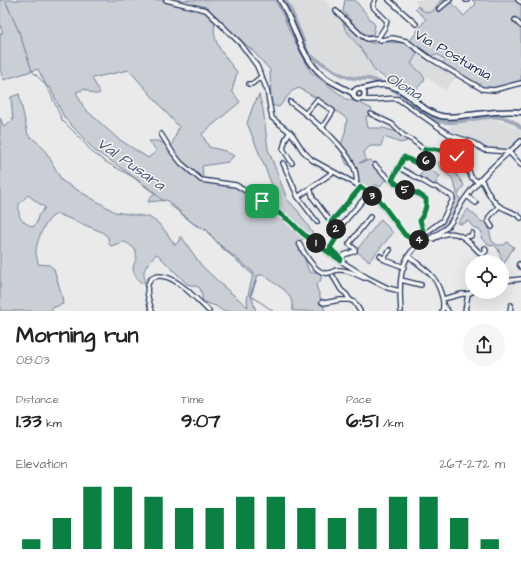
<!DOCTYPE html>
<html lang="en">
<head>
<meta charset="utf-8">
<style>
	:root { --surface:#fff; --page:#f6f6f6; --text:#222; --muted:#767676; --accent:#0b8043 }
	body { margin:0; font-family:"Architects Daughter",sans-serif; background:var(--page); color:var(--text); height:100vh; display:flex; flex-direction:column; font-size:15px; white-space:nowrap }
	* { box-sizing:border-box; margin:0 }
	p { font-size:13px; color:var(--muted) }
	.icon { flex:none; width:22px; height:22px; fill:none; stroke:currentColor; stroke-width:2; stroke-linecap:round; stroke-linejoin:round }
	.map { position:relative; height:311px; overflow:hidden }
	.details { display:flex; flex-direction:column; background:var(--surface); flex:1 }
	.details>* { flex:none }
	.tools { position:absolute; left:465px; top:255px; display:grid; gap:8px }
	.tools a { display:grid; place-items:center; width:44px; height:44px; border-radius:50%; background:var(--surface); box-shadow:0 4px 16px #0002; font-size:20px }
	.pin { position:absolute; display:grid; place-items:center; width:34px; height:34px; color:#fff; margin:-17px; border-radius:8px; box-shadow:0 2px 6px #0006 }
	.km { position:absolute; width:20px; height:20px; margin:-10px; border-radius:50%; background:#222; color:#fff; font-size:11px; line-height:20px; text-align:center }
	.round { display:grid; place-items:center; flex:none; width:42px; height:42px; border-radius:21px; background:var(--page) }
	.head { display:flex; align-items:center; justify-content:space-between; height:68px; padding:0 16px }
	h1 { font-size:22px; font-weight:800; line-height:30px }
	.stats { display:grid; grid-template-columns:repeat(3,1fr); gap:6px; height:68px; padding:4px 16px }
	.stats div { display:grid; align-content:center }
	.stats b { font-size:20px; font-weight:800 }
	.stats small { font-size:11px; font-weight:400 }
	.stats p { font-size:11px }
	.chart { height:112px; padding:8px 16px }
	.chart p { display:flex; justify-content:space-between }
	.chart svg { width:100%; height:72px; margin-top:4px; stroke:var(--accent); stroke-width:6 }
	.map>svg:first-child { display:block }
</style>
</head>
<body>
<div class="map">
<svg width="521" height="311" viewBox="0 0 521 311">
	<rect width="100%" height="100%" fill="#e9eae9"/>
	<filter id="ink" filterUnits="userSpaceOnUse"><feTurbulence type="fractalNoise" baseFrequency=".025" numOctaves="2"/><feDisplacementMap in="SourceGraphic" scale="8" xChannelSelector="R" yChannelSelector="G"/><feConvolveMatrix kernelMatrix="1 2 1 2 8 2 1 2 1" color-interpolation-filters="sRGB"/></filter>
	<g filter="url(#ink)">
		<g fill="#dadcde">
			<path d="M287,0H324L342,19L345,29L365,54L375,71L376,77H358L346,74L312,54Z"/>
			<path d="M414,0H441L433,11L429,13L422,10Z"/>
			<path d="M418,52L457,76L445,90L421,73L411,64Z"/>
			<path d="M490,118L509,124L521,131V138L509,150H488L472,141L473,139L453,134L448,130L451,124Z"/>
		</g>
		<g fill="#caced5" stroke="#727e9a" fill-rule="evenodd">
			<path d="M0,0H274L277,4L284,17L290,32L311,72L346,99L358,102L372,109L366,118L368,128H383L401,133L407,141L401,143L384,137L381,146H370L364,152L366,160L359,163L371,160L375,168L386,178L380,187L375,184L368,191L360,184L353,164L347,165L340,148L345,133L347,119L330,106L299,88L292,91L279,107L271,105L270,70L252,50L216,18C209,41 224,55 237,72L232,91L240,102L202,134L209,147L225,151L234,156L228,162L202,166L203,178L237,183L275,203L276,195L247,123L253,106L259,95L263,109L268,149L287,199L298,211L312,232L325,245L324,253L306,237L298,243L303,253L309,272H321V280L316,285L325,311H293C292,287 279,290 265,275H258L251,296L256,311H223L216,306L203,302L201,291L199,287L187,284L157,254C153,256 145,267 144,271C143,277 147,279 143,284C138,281 134,275 133,269C133,262 142,254 131,246C129,244 126,242 123,242C119,243 115,245 111,246L109,244L108,237L102,232L58,214C47,215 36,241 36,252C36,256 38,260 38,264L49,265L54,269L62,296L63,304L52,308V311H0V118L4,127L8,123L13,121L11,97L19,94L28,135L41,145L49,157L62,181L115,212L149,217L158,223L166,232L175,245L180,240L181,236L201,265L224,287L248,307L247,299L253,275L220,246L207,230L195,225L167,200L148,202L151,196L156,193L111,161L95,151L64,117L50,87H47L38,69L3,80L0,68V34L3,32L0,26ZM129,70L179,127L171,147L159,141H149L157,151L148,158L117,138L84,108L76,92L85,89C91,93 93,96 100,93L92,78ZM28,195L45,208L38,216L37,222L33,227C20,221 18,218 19,204Z"/>
			<path d="M345,0H355L375,25L373,36C362,37 350,19 343,11Z"/>
			<path d="M441,0H445L447,4L451,2L464,16L476,4L472,0H518L521,2V81L493,90L483,88L442,64L445,60L438,55H433L430,57L420,51L410,41L426,19L415,9L418,6L422,10L429,13L433,11Z"/>
			<path d="M342,19L361,39L372,43L390,42L406,43L418,52L411,64L421,73L425,79L415,91L387,79L375,71L365,54L345,29Z"/>
			<path d="M440,161L449,164L464,185L458,195L461,202C453,217 444,235 425,238L424,237L425,234L443,221L457,192L452,178L443,171L438,164Z"/>
			<path d="M425,167L440,176L434,186L419,178Z"/>
			<path d="M468,209L482,222L487,221C490,228 489,234 492,241L497,245H504L507,242L514,247L503,265L498,249L494,245L490,246L481,238L482,232L472,226L468,221L462,224L458,223Z"/>
			<path d="M381,219L393,233L369,261L356,251Z"/>
		</g>
		<g fill="none" stroke-linecap="round" stroke-linejoin="round">
			<g stroke="#6c7995" stroke-width="1">
				<path d="M5,0L19,32L32,71L44,83L50,92L62,120L81,139L92,152L106,162L133,177L164,201"/>
				<path d="M169,204L194,224L204,229L220,245L253,272L256,279L250,295L273,311"/>
			</g>
			<path stroke="#a2aaba" stroke-width="4" d="M285,0L292,13L308,53L311,56C323,63 335,73 348,77C356,79 362,78 370,79C379,81 389,87 397,92C411,101 423,117 439,121C466,127 499,104 521,128"/>
			<g stroke="#1b2f5e" stroke-width="6">
				<g id="minor">
					<path d="M166,0L206,10L241,44L257,66L267,90L272,118L292,134L303,151L312,160L356,184L379,201L405,235L420,244"/>
					<path d="M375,0L373,5L374,8L387,21L385,27L378,38"/>
					<path d="M389,0L416,24"/>
					<path d="M466,0H467"/>
					<path d="M518,0L521,2"/>
					<path d="M439,9L450,0"/>
					<path d="M336,11L361,35L367,39L378,38L380,40L393,38L406,41L431,59L482,89L494,90L521,83"/>
					<path d="M515,20L521,26"/>
					<path d="M249,84H252L262,76"/>
					<path d="M362,99C374,102 386,97 398,99L450,135L472,142L484,150L509,152"/>
					<path d="M290,102C310,117 362,156 356,184"/>
					<path d="M305,114L317,100L333,111L322,128"/>
					<path d="M371,114L392,124L403,135L412,140L422,148L435,149L462,159L467,165L471,177L478,182"/>
					<path d="M290,132L286,138L283,149L292,163"/>
					<path d="M161,134L173,153L181,163L201,180L236,185L271,207L290,221L301,232L328,253L368,278L388,288L400,291"/>
					<path d="M509,152L521,165"/>
					<path d="M283,163L298,197L317,222"/>
					<path d="M375,165C383,174 395,184 405,190C412,193 420,193 426,199C427,207 424,214 420,220L424,234L417,242"/>
					<path d="M398,167L433,187H436L452,196L453,199L442,221L424,234"/>
					<path d="M481,179C486,188 492,203 501,207C508,211 515,212 521,218"/>
					<path d="M392,180L404,157L422,166L426,163L424,154L425,149"/>
					<path d="M310,188L313,198L337,230V237L330,248L341,259"/>
					<path d="M467,196L476,203"/>
					<path d="M298,197L333,172"/>
					<path d="M331,222L361,187"/>
					<path d="M492,227L488,221L489,217L499,206"/>
					<path d="M339,228L369,193"/>
					<path d="M465,237L471,236L472,233"/>
					<path d="M433,239C437,237 441,235 445,234C462,230 471,245 482,255L486,251L485,248"/>
					<path d="M299,243C303,252 315,272 325,273C330,274 333,271 337,270C347,269 355,274 364,278H367"/>
					<path d="M380,256L385,260L404,267"/>
					<path d="M409,256C416,263 425,268 431,275C438,282 446,302 442,311"/>
					<path d="M341,259L344,255L355,251V249L349,244L370,217"/>
					<path d="M383,259L390,250"/>
					<path d="M519,264L521,267"/>
					<path d="M502,271L506,280"/>
					<path d="M333,276L341,290L346,294L350,300L354,302L360,311"/>
					<path d="M401,280L421,285"/>
					<path d="M502,281L521,279"/>
					<path d="M443,299L462,294H468"/>
					<path d="M322,302L324,303L340,300H350"/>
					<path d="M444,306L448,311"/>
					<path d="M152,311C149,301 143,286 152,278C170,268 196,299 209,311"/>
					<path d="M401,311C399,288 398,258 420,244C429,238 440,234 448,226C453,221 455,214 459,208C462,202 466,197 469,193C484,173 503,158 521,141"/>
					<path d="M465,311L468,294L472,292"/>
					<path d="M510,311L511,305"/>
				</g>
			</g>
			<g stroke="#1b2f5e" stroke-width="7">
				<g id="major">
					<path d="M280,0C295,24 300,56 322,75C331,83 343,87 354,94"/>
					<circle cx="359" cy="94" r="5.5"/>
					<path d="M360,89C368,88 377,84 385,85C408,87 419,111 441,116C450,118 459,116 468,115C486,113 504,110 521,112"/>
				</g>
			</g>
			<use href="#minor" stroke="#f6f6f2" stroke-width="3.5"/>
			<use href="#major" stroke="#f6f6f2" stroke-width="4"/>
		</g>
	</g>
	<g fill="none" stroke-linecap="round" stroke-linejoin="round" filter="url(#ink)">
		<g stroke="#fff" stroke-width="8">
			<path id="route" d="M262,201L290,221L301,232L316,244L340,260L341,259L330,248C338,236 340,235 331,222L361,187L380,201L405,235L417,242L424,234L420,220C424,214 427,207 426,199L419,194L403,189L392,180L404,157L422,166L426,163L424,154L425,149H436L457,156"/>
		</g>
		<use href="#route" stroke="#0b8043" stroke-width="5"/>
	</g>
	<g text-anchor="middle" dominant-baseline="central" stroke-width="3" stroke-linejoin="round" paint-order="stroke">
		<g font-size="15" fill="#1b2f5e" stroke="#f6f6f2">
			<text transform="translate(453 55) rotate(30)">Via Postumia</text>
		</g>
		<g font-size="16" font-style="italic" fill="#44547a" stroke="#f6f6f2">
			<text transform="translate(404 86) rotate(31)">Olona</text>
			<text transform="translate(131 164) rotate(35)">Val Pusara</text>
		</g>
	</g>
</svg>
<div class="tools">
<a><svg class="icon" aria-label="locate" viewBox="0 0 24 24"><circle cx="12" cy="12" r="6"/><path d="M12 2v4M12 18v4M2 12h4M18 12h4"/></svg></a>
</div>
<div class="pin" style="left:262px;top:201px;background:#1e9e55"><svg class="icon" aria-label="arrive" viewBox="0 0 24 24"><path d="M6 21V4h12l-3 4 3 4H6"/></svg></div>
<div class="pin" style="left:457px;top:156px;background:#d93025"><svg class="icon" aria-label="check" viewBox="0 0 24 24"><path d="M5 12l5 5 9-10"/></svg></div>
<b class="km" style="left:316px;top:243px">1</b>
<b class="km" style="left:336px;top:229px">2</b>
<b class="km" style="left:372px;top:196px">3</b>
<b class="km" style="left:419px;top:240px">4</b>
<b class="km" style="left:405px;top:190px">5</b>
<b class="km" style="left:426px;top:161px">6</b>
</div>
<section class="details">
<div class="head"><div><h1>Morning run</h1><p>08:03</p></div><a class="round"><svg class="icon" aria-label="share" viewBox="0 0 24 24"><path d="M12 15V3M7 8l5-5 5 5M5 13v7h14v-7"/></svg></a></div>
<div class="stats">
<div><p>Distance</p><b>1.33<small> km</small></b></div>
<div><p>Time</p><b>9:07</b></div>
<div><p>Pace</p><b>6:51<small> /km</small></b></div>
</div>
<div class="chart"><p><span>Elevation</span>267–272 m</p>
<svg viewBox="0 0 160 44" preserveAspectRatio="none"><path d="M5 44V38M15 44V25M25 44V6M35 44V6M45 44V12M55 44V19M65 44V19M75 44V12M85 44V12M95 44V19M105 44V25M115 44V19M125 44V12M135 44V12M145 44V25M155 44V38"/></svg>
</div>
</section>
</body>
</html>
